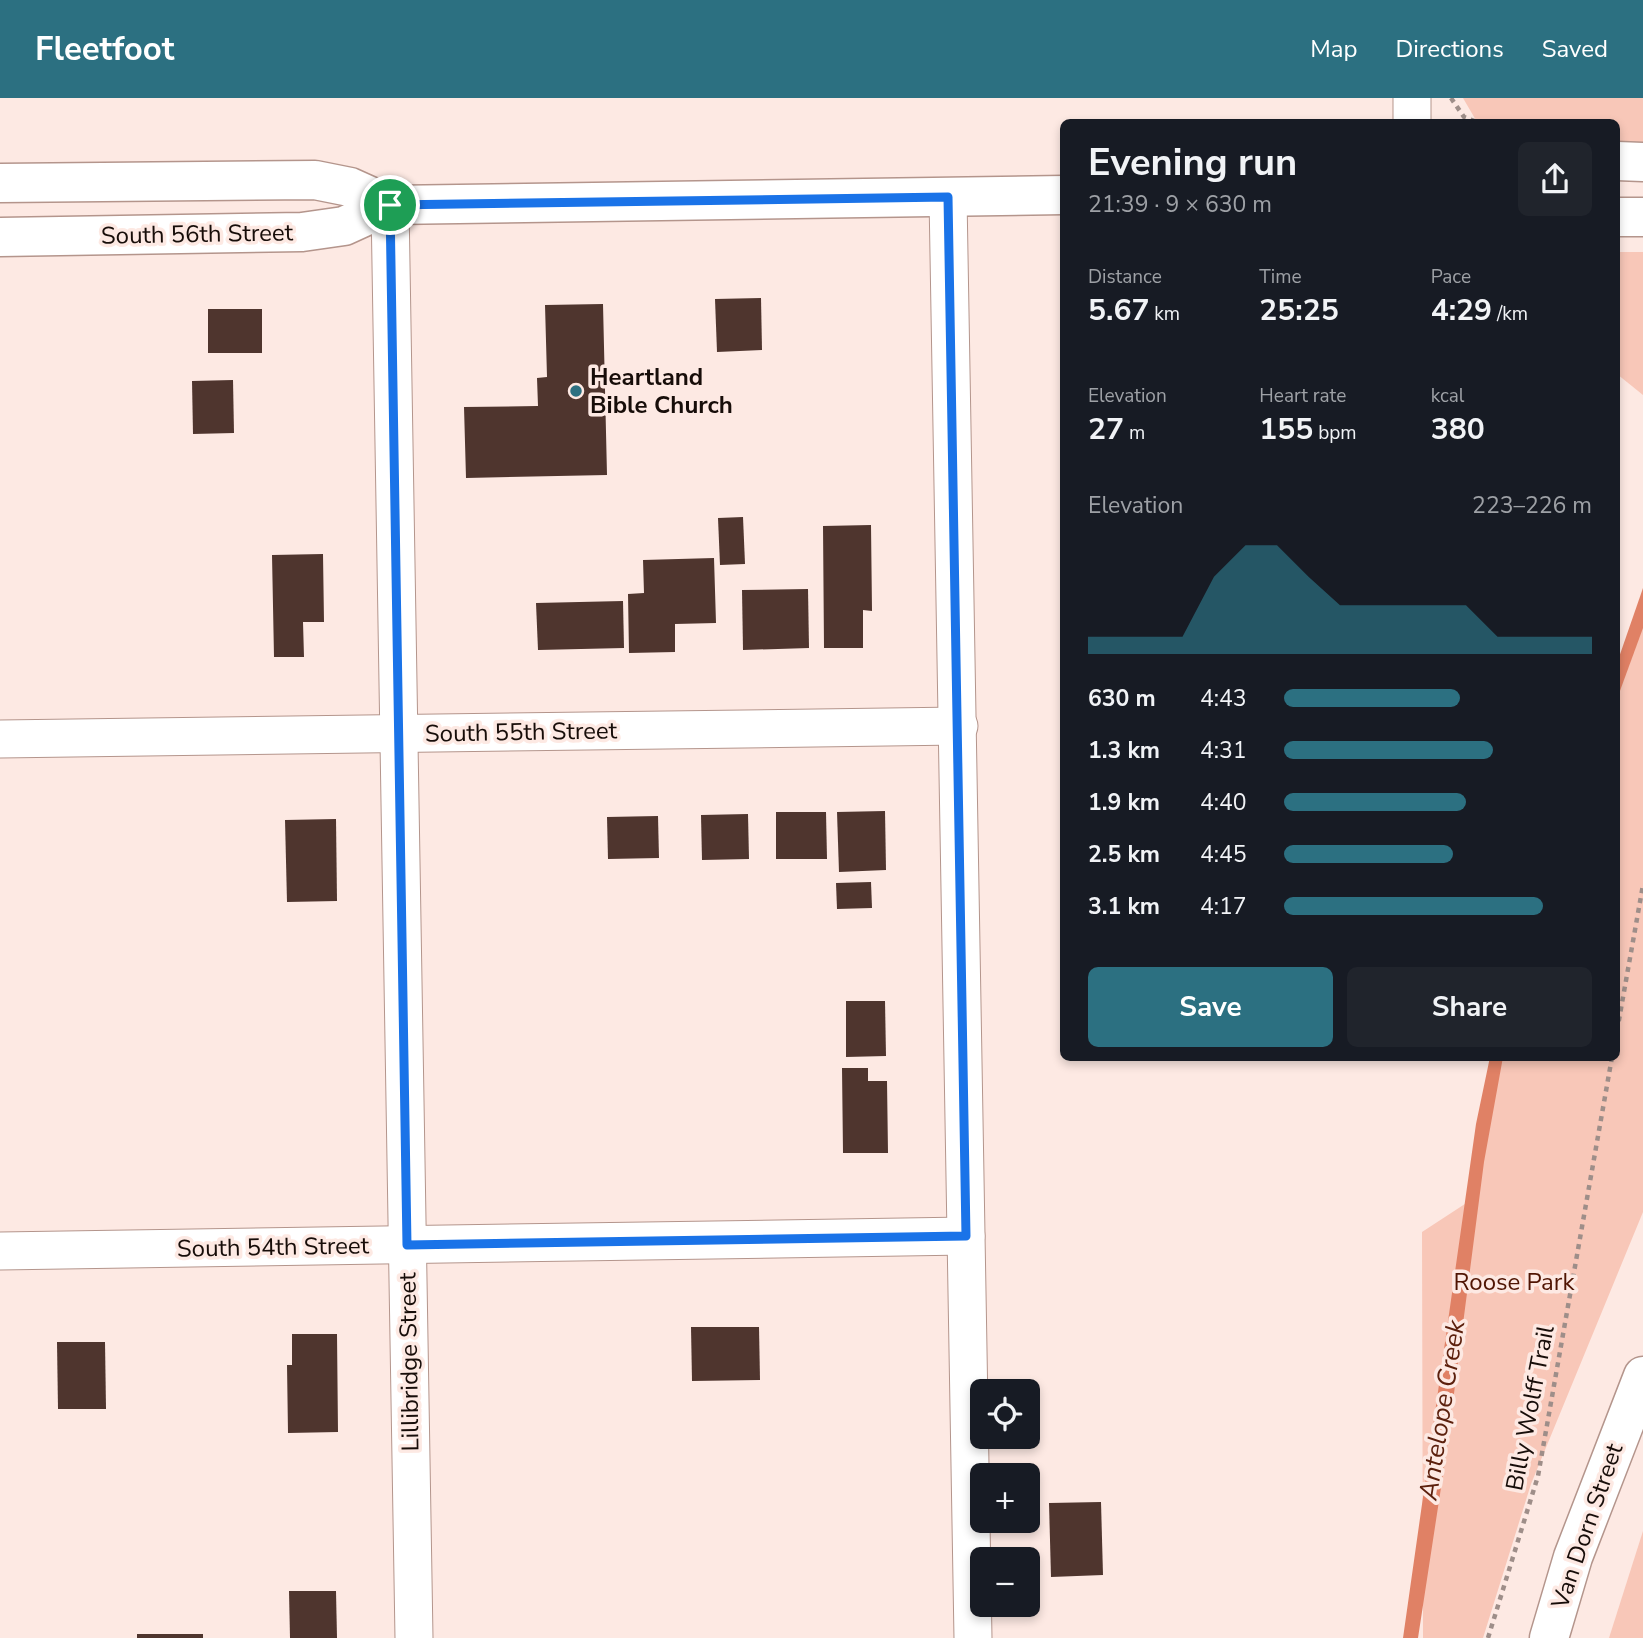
<!DOCTYPE html>
<html lang="en">
<head>
<meta charset="utf-8">
<style>
	:root { --surface:#171b24; --page:#20242c; --text:#f1f3f6; --muted:#9ea1a6; --accent:#2c7081 }
	body { margin:0; font-family:"Nunito Sans",sans-serif; background:var(--page); color:var(--text); height:100vh; display:flex; flex-direction:column; font-size:26px; white-space:nowrap }
	* { box-sizing:border-box; margin:0 }
	p { font-size:23px; color:var(--muted) }
	.icon { flex:none; width:38px; height:38px; fill:none; stroke:currentColor; stroke-width:2; stroke-linecap:round; stroke-linejoin:round }
	.map { position:relative; flex:1; overflow:hidden }
	.details { position:absolute; left:1060px; top:21px; width:560px; height:942px; display:flex; flex-direction:column; background:var(--surface); border-radius:10px; box-shadow:0 4px 10px #0003 }
	.details>* { flex:none }
	.tools { position:absolute; left:970px; top:1281px; display:grid; gap:14px }
	.tools a { display:grid; place-items:center; width:70px; height:70px; border-radius:10px; background:var(--surface); box-shadow:0 4px 10px #0003; font-size:35px }
	.pin { position:absolute; display:grid; place-items:center; width:60px; height:60px; color:#fff; margin:-30px; border:4px solid #fff; border-radius:50%; box-shadow:0 2px 7px #0007 }
	.round { display:grid; place-items:center; flex:none; width:74px; height:74px; border-radius:10px; background:var(--page) }
	.overview { display:flex; align-items:center; justify-content:space-between; height:119px; padding:0 28px }
	h1 { font-size:38px; font-weight:700; line-height:52px }
	.stats { display:grid; grid-template-columns:repeat(3,1fr); gap:10px; height:119px; padding:7px 28px }
	.stats div { display:grid; align-content:center }
	.stats b { font-size:30px; font-weight:700 }
	.stats small { font-size:19px; font-weight:400 }
	.stats p { font-size:19px }
	.chart { height:196px; padding:14px 28px }
	.chart p { display:flex; justify-content:space-between }
	.chart svg { width:100%; height:126px; margin-top:7px; fill:var(--accent); opacity:.7 }
	.button { display:flex; gap:14px; margin-top:auto; padding:14px 28px }
	.button a { flex:1; height:80px; border-radius:10px; background:var(--accent); color:#fff; font-size:28px; font-weight:700; line-height:80px; text-align:center }
	.button a+a { background:var(--page); color:var(--text) }
	ul { padding:0 28px; list-style:none; font-size:23px }
	li { display:grid; grid-template-columns:112px 84px 1fr; align-items:center; height:52px }
	li i { height:18px; border-radius:9px; background:var(--accent) }
	header { display:flex; align-items:center; gap:42px; box-sizing:border-box; height:98px; padding:0 35px; background:var(--accent); color:#fff }
	header strong { font-size:33px }
	nav { display:flex; gap:38px; margin-inline-start:auto; font-size:24px }
	.map>svg:first-child { display:block }
</style>
</head>
<body>
<header>
<strong>Fleetfoot</strong>
<nav><a>Map</a><a>Directions</a><a>Saved</a></nav>
</header>
<div class="map">
<svg width="1643" height="1540" viewBox="0 0 1643 1540">
	<rect width="100%" height="100%" fill="#fde9e3"/>
	<g fill="#f8c7b8">
		<path d="M1463,0H1643V46H1617V24H1477Z"/>
		<path d="M1617,154H1643V297L1617,276Z"/>
		<path d="M1643,509V1114L1531,1386L1483,1540H1423L1422,1134L1471,1102L1496,959H1617V583Z"/>
		<path d="M1643,1433V1540H1609Z"/>
	</g>
	<g fill="#e08165">
		<path d="M1643,490V530L1617,601V565Z"/>
		<path d="M1490,959H1503L1484,1064L1446,1357L1418,1540H1403L1476,1026Z"/>
	</g>
	<g fill="#4f352e">
		<path d="M761,200L762,252L717,254L715,201Z"/>
		<path d="M603,206L607,377L466,380L464,309L538,308L537,280L547,279L545,207Z"/>
		<rect x="208" y="211" width="54" height="44"/>
		<path d="M233,282L234,335L193,336L192,283Z"/>
		<path d="M743,419L745,466L720,467L718,420Z"/>
		<path d="M871,427L872,513L863,512V550H824L823,428Z"/>
		<path d="M323,456L324,524H303L304,559H274L272,457Z"/>
		<path d="M714,460L716,525L675,526V554L629,555L628,496L644,495L643,462Z"/>
		<path d="M808,491L809,550L743,552L742,492Z"/>
		<path d="M623,503L624,550L538,552L536,505Z"/>
		<path d="M885,713L886,772L839,774L837,714Z"/>
		<path d="M776,714H826L827,761H776Z"/>
		<path d="M748,716L749,761L702,762L701,717Z"/>
		<path d="M658,718L659,760L608,761L607,719Z"/>
		<path d="M336,721L337,803L287,804L285,722Z"/>
		<path d="M871,784L872,810L837,811L836,785Z"/>
		<path d="M846,903H885L886,958L846,959Z"/>
		<path d="M842,970H868V983H887L888,1055H843Z"/>
		<path d="M691,1229H759L760,1282L692,1283Z"/>
		<path d="M292,1236H337L338,1334L288,1335L287,1267H292Z"/>
		<path d="M57,1244H105L106,1311H58Z"/>
		<path d="M1101,1404L1103,1477L1051,1479L1049,1405Z"/>
		<path d="M289,1493H336L337,1540H290Z"/>
		<rect x="137" y="1536" width="66" height="4"/>
	</g>
	<g fill="none" stroke-linecap="round" stroke-linejoin="round">
		<g stroke="#b4958c" stroke-width="39">
			<g id="minor">
				<path d="M1412,0V24"/>
				<path d="M948,99L973,1540"/>
				<path d="M390,107L414,1540"/>
				<path d="M0,641L959,628"/>
				<path d="M0,1153L966,1138"/>
			</g>
		</g>
		<g stroke="#b4958c" stroke-width="41">
			<g id="secondary">
				<path d="M1617,63L1643,64"/>
				<path d="M0,85L315,82L350,89L390,107L1064,97"/>
				<path d="M1617,119H1643"/>
				<path d="M0,139L302,134L344,128L390,107"/>
				<path d="M1549,1540L1573,1459L1643,1278"/>
			</g>
		</g>
		<g stroke="#9e8e89" stroke-width="4.5" stroke-dasharray="5 5" stroke-linecap="butt">
			<path d="M1451,0L1464,19L1477,24"/>
			<path d="M1617,933L1643,787"/>
			<path d="M1488,1540L1538,1378L1612,959"/>
		</g>
		<use href="#minor" stroke="#fff" stroke-width="37"/>
		<use href="#secondary" stroke="#fff" stroke-width="38"/>
	</g>
	<g fill="none" stroke-linecap="round" stroke-linejoin="round">
		<g stroke="#fff" stroke-width="14">
			<path id="route" d="M948,99L966,1138L407,1147L390,107Z"/>
		</g>
		<use href="#route" stroke="#1a73e8" stroke-width="9"/>
	</g>
	<circle fill="#2c7081" stroke="#fde9e3" stroke-width="2.5" cx="576" cy="293" r="7"/>
	<g text-anchor="middle" dominant-baseline="central" stroke-width="7" stroke-linejoin="round" paint-order="stroke">
		<g font-size="24" fill="#170d09" stroke="#fde9e3">
			<text transform="translate(197 136) rotate(-1)">South 56th Street</text>
			<text transform="translate(521 634) rotate(-1)">South 55th Street</text>
			<text transform="translate(273 1149) rotate(-1)">South 54th Street</text>
			<text transform="translate(409 1264) rotate(-91)">Lillibridge Street</text>
			<text transform="translate(1530 1310) rotate(-79)">Billy Wolff Trail</text>
			<text transform="translate(1587 1428) rotate(-71)">Van Dorn Street</text>
		</g>
		<g font-size="24" font-weight="bold" fill="#170d09" stroke="#fde9e3" text-anchor="start">
			<text x="590" y="279">Heartland<tspan x="590" dy="28">Bible Church</tspan></text>
		</g>
		<g font-size="24" fill="#501503" stroke="#fde9e3">
			<text x="1514" y="1184">Roose Park</text>
		</g>
		<g font-size="26" font-style="italic" fill="#5c200d" stroke="#fde9e3">
			<text transform="translate(1442 1312) rotate(-81)">Antelope Creek</text>
		</g>
	</g>
</svg>
<div class="tools">
<a><svg class="icon" aria-label="locate" viewBox="0 0 24 24"><circle cx="12" cy="12" r="6"/><path d="M12 2v4M12 18v4M2 12h4M18 12h4"/></svg></a>
<a>+</a>
<a>−</a>
</div>
<div class="pin" style="left:390px;top:107px;background:#1e9e55"><svg class="icon" aria-label="arrive" viewBox="0 0 24 24"><path d="M6 21V4h12l-3 4 3 4H6"/></svg></div>
<section class="details">
<div class="overview"><div><h1>Evening run</h1><p>21:39 · 9 × 630 m</p></div><a class="round"><svg class="icon" aria-label="share" viewBox="0 0 24 24"><path d="M12 15V3M7 8l5-5 5 5M5 13v7h14v-7"/></svg></a></div>
<div class="stats">
<div><p>Distance</p><b>5.67<small> km</small></b></div>
<div><p>Time</p><b>25:25</b></div>
<div><p>Pace</p><b>4:29<small> /km</small></b></div>
</div>
<div class="stats">
<div><p>Elevation</p><b>27<small> m</small></b></div>
<div><p>Heart rate</p><b>155<small> bpm</small></b></div>
<div><p>kcal</p><b>380</b></div>
</div>
<div class="chart"><p><span>Elevation</span>223–226 m</p>
<svg viewBox="0 0 160 44" preserveAspectRatio="none"><path d="M0 44V38L10 38L20 38L30 38L40 17L50 6L60 6L70 17L80 27L90 27L100 27L110 27L120 27L130 38L140 38L150 38L160 38V44z"/></svg>
</div>
<ul>
<li><b>630 m</b>4:43<i style="width:57%"></i></li>
<li><b>1.3 km</b>4:31<i style="width:68%"></i></li>
<li><b>1.9 km</b>4:40<i style="width:59%"></i></li>
<li><b>2.5 km</b>4:45<i style="width:55%"></i></li>
<li><b>3.1 km</b>4:17<i style="width:84%"></i></li>
</ul>
<div class="button"><a>Save</a><a>Share</a></div>
</section>
</div>
</body>
</html>
